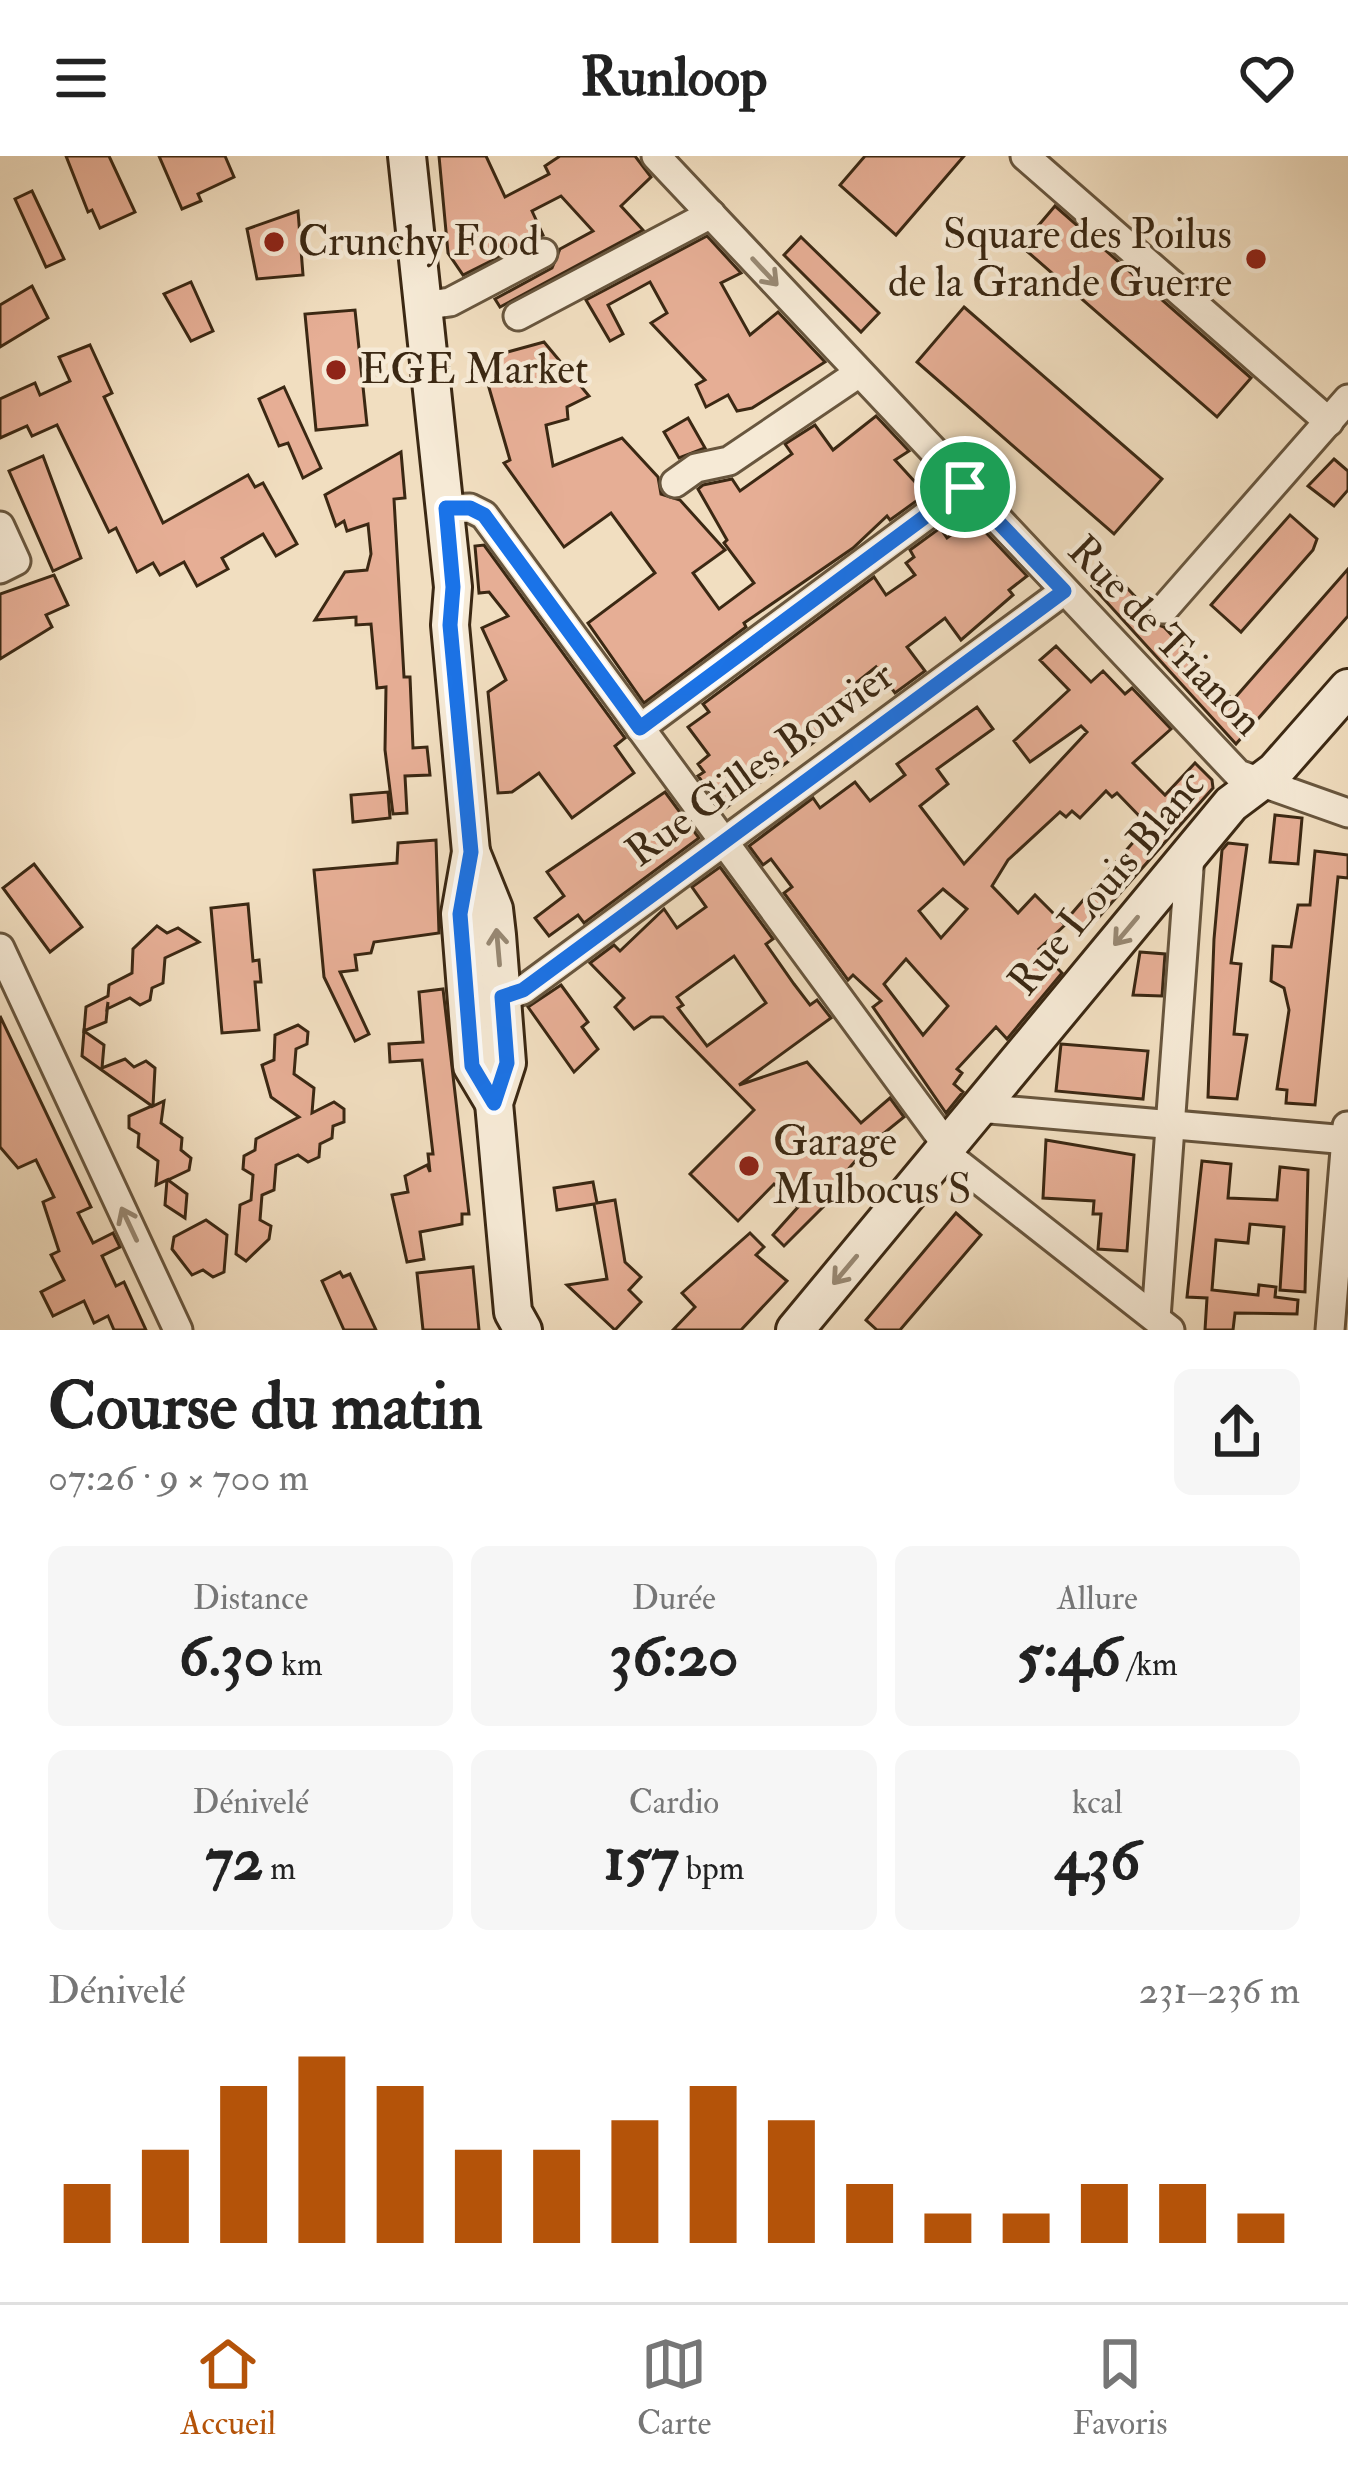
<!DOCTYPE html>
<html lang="fr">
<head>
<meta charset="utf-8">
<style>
	:root { --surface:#fff; --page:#f6f6f6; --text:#222; --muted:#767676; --line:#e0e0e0; --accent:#b45309 }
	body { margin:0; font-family:"IM FELL Double Pica",serif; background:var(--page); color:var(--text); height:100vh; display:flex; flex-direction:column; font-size:45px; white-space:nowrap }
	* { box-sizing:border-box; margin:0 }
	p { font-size:39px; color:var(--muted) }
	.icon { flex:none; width:66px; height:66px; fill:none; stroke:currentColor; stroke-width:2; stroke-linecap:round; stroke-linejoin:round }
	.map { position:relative; height:1174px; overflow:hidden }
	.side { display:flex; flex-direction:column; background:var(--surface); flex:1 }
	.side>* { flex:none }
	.pin { position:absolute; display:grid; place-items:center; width:102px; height:102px; color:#fff; margin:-51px; border:6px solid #fff; border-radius:50%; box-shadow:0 3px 12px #0007 }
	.round { display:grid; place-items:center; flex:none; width:126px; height:126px; border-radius:18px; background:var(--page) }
	.summary { display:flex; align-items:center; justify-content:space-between; height:204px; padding:0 48px }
	h1 { font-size:66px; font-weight:700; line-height:90px }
	.stats { display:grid; grid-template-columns:repeat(3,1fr); gap:18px; height:204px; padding:12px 48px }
	.stats div { display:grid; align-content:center; border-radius:18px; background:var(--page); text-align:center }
	.stats b { font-size:60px; font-weight:700 }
	.stats small { font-size:33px; font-weight:400 }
	.stats p { font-size:33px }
	.chart { height:336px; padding:24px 48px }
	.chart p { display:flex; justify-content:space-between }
	.chart svg { width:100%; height:216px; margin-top:12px; stroke:var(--accent); stroke-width:6 }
	header { display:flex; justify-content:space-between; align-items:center; height:156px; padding:0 48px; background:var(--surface); font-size:54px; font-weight:700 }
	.tabs { display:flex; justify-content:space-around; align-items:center; height:168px; border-top:3px solid var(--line); background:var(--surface); font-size:33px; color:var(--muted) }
	.tabs a { display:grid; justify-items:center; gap:6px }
	.tabs .selected { color:var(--accent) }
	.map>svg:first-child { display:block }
</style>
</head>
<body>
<header><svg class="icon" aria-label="menu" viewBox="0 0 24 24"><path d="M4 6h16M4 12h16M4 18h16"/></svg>Runloop<svg class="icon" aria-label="heart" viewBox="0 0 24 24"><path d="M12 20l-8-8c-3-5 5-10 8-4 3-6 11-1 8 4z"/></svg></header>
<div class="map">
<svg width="1348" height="1174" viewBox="0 0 1348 1174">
	<rect width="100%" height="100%" fill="#f1dec0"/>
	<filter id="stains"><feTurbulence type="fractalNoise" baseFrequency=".00167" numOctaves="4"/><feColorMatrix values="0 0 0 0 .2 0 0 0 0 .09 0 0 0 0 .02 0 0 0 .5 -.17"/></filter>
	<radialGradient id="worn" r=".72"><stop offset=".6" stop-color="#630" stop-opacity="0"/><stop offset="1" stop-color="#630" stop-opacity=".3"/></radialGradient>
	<g fill="#e6ae95" stroke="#3b2813" stroke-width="3" fill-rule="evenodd">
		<path d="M66,0H109L135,56L100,72L92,54L88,56Z"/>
		<path d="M159,0H225L234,21L198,38L201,45L182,53Z"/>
		<path d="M439,0H486L505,41L549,18L545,10L560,0H635L651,21L621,50L643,74L500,151L495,143L552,112L560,93L593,75L561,40L532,55L543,79L463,119L448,97Z"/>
		<path d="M865,0H964L896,79L840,29Z"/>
		<path d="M32,35L64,103L46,111L15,43Z"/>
		<path d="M1055,50L1251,222L1217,261L1021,90Z"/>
		<path d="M298,55L303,119L257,123L247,73Z"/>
		<path d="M707,80L741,117L721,127L750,179L778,156L825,206L752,252L737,255L728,239L706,251L696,229L705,224L651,167L667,157L650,126L608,149L623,178L610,185L586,144Z"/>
		<path d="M801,81L879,157L861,176L784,99Z"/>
		<path d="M191,126L213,175L191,185L164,138Z"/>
		<path d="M32,130L48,162L0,191V149Z"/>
		<path d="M964,151L1162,323L1114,378L917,206Z"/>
		<path d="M355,154L367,269L316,274L305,158Z"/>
		<path d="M544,186L589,240L567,251L568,263L546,269L553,310L622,282L658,321L661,338L680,344L725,394L693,417L719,453L754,427L724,387L727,384L698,333L703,329L732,323L740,335L792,298L785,288L815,269L833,294L876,260L909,295L895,304L926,338L890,364L887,360L853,392L744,467L746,471L644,547L588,467L655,417L611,357L564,391L504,307L510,304L483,211L495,208L493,200Z"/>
		<path d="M90,189L112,237L104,241L163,367L248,319L255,331L263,327L297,388L276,400L263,378L222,402L228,413L197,430L184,406L160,419L153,407L137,416L116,372L109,376L57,269L32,280L27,270L0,282V243L35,227L40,239L70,225L59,201Z"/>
		<path d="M284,231L321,312L303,322L288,287L279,290L259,243Z"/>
		<path d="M688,262L705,292L679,302L664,276Z"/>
		<path d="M401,296L405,342L394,343L404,521H410L413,592L427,591L430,619L405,620L407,657L393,658L385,594L386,531L377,532L371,468L356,469V461L315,464L345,416L367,414L371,398L368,368L347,375L344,365L336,370L325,339Z"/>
		<path d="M43,300L81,402L53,415L9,315Z"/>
		<path d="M1334,303L1348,315V334L1334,350L1308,330Z"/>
		<path d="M1290,359L1317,383L1313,394L1241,476L1211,449Z"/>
		<path d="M973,363L1027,420L1009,434L1013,439L961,484L945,462L907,491L925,515L895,537L876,511L847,534L854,543L818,569L825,578L723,654L698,620L704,616L698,608L709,599L688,571L709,556L703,548L874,421L886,439L915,419L906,407L914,401L910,394L940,372L947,382Z"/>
		<path d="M484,389L625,582L615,590L634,617L572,662L539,617L512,636L498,637L488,536L506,524L482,472L508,460L489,436L479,437L475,390Z"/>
		<path d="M1348,413V460L1236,588L1092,430L1111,415L1146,452L1151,466L1164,471L1233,544Z"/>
		<path d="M54,419L68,449L46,459L52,471L0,503V438Z"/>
		<path d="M1056,490L1091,526L1103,515L1125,538L1132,532L1171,573L1133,607L1165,639L1195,607L1212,624L1213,632L1083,779L1067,763L1148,669L1117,637L1112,641L1106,635L1080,662L1072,655L1066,661L1060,656L1008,704L992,730L1018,757L1035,739L1065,769L1039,793L1062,817L1007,883L996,871L957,913L962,917L954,928L963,936L946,957L873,851L881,845L853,819L848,824L784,737L792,731L771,703L763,709L749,690L813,642L820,652L855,626L870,645L905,619L897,608L977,551L993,573L937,613L948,628L920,650L964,708L1087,576L1081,570L1030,606L1014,585L1069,534L1040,504ZM943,733L967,753L941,782L919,755ZM906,803L948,850L923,879L884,828Z"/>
		<path d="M388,636L390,662L353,666L351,639Z"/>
		<path d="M665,636L699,682L584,767L578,759L549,780L535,762L564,740L547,716Z"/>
		<path d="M1275,659L1302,662L1298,708L1270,706Z"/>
		<path d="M436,684L439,777L374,786L371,797L355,799L357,814L340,816L369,878L355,885L324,821L314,714L397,707L398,687Z"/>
		<path d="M1228,687L1247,689L1231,807L1241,808L1234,878L1247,879L1237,943L1208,941L1214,783L1222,694Z"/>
		<path d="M1315,695L1348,699V722L1338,721L1315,949L1286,947L1287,934L1277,933L1289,854L1284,832L1271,825L1273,790L1291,791L1298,749H1310Z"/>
		<path d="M34,708L82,771L50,796L3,732Z"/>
		<path d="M720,711L773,783L766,788L794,828L810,849L817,844L831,862L739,929L807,906L861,967L890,942L904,961L868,990L823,1043L827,1047L784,1090L773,1079L798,1051L774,1028L738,1065L690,1018L754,954L663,861H651L634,873L615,851L624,842L590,807L614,789L620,795L664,753L677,772L706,751L692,731ZM734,800L766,847L707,890L678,852L683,849L677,841Z"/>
		<path d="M248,748L253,805L259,804L261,826H255L259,874L222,877L211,752Z"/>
		<path d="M157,770L167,777L178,772L199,786L165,802L163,827L152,832L150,844L140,849L130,842L107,853L108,846L106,866L84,875L86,851L108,840L109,829L132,817L133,793Z"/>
		<path d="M1140,796L1165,798L1162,840L1133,839Z"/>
		<path d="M561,829L588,866L582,871L598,893L574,916L528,851Z"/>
		<path d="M443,833L469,1058H462V1068L420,1076L424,1103L407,1106L392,1039L408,1036L405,1020L427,1009L430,1016L428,998H433L422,904L390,906L389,888L423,886L419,836Z"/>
		<path d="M0,860L91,1051L78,1057L93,1087L113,1077L120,1091L102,1100L116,1130L124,1126L146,1174H114L108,1160L94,1167L84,1145L53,1160L41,1136L64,1124L51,1099L59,1095L43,1046L54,1041L36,1004L18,1012L0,991Z"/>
		<path d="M298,869L308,876L307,888L296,893L294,918L314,932L312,957L334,946L344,953V966L333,970L332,982L320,988L319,1001L308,1006L298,999L276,1009L274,1034L262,1039L260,1064L271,1070L269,1083L246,1105L236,1098L240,1049L251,1044L253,1019L243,1013L244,1000L255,994L256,983L299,961L271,941L262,909L274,904L275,879Z"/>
		<path d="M84,875L104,889L102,912L125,903L134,911L146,905L155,912L153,950L164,945L161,967L182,982L181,994L191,1002L189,1014L168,1024L187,1038L185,1062L165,1049L167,1024L156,1029L158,1005L138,991L139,978L129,972V960L152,950L82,900Z"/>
		<path d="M1061,888L1148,895L1143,943L1056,935Z"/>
		<path d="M1046,984L1134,999L1127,1095L1098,1093L1101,1058H1093L1094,1045L1043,1042Z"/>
		<path d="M1202,1005L1231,1008L1228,1042L1277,1044L1280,1011L1308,1014L1305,1136L1280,1134L1284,1071L1250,1068L1248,1087L1216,1084L1212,1134L1258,1139L1259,1129L1276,1131L1275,1141L1298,1144L1297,1158L1235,1157L1233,1174H1205L1207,1142L1187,1141Z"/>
		<path d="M593,1026L597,1047L615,1044L625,1106L641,1121L629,1134L641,1146L615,1174L567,1129L607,1123L594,1048L557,1054L554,1032Z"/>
		<path d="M956,1057L981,1079L900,1174H877L866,1164Z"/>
		<path d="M206,1064L227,1079L224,1116L213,1121L203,1114L192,1119L172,1093L174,1081Z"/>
		<path d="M750,1077L764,1091L756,1099L787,1125L741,1174H673L695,1151L682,1137Z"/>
		<path d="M473,1111L479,1174H423L417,1117Z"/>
		<path d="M340,1116L343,1121L350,1118L376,1174H344L322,1125Z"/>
	</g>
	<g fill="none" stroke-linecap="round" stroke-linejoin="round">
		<g stroke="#68563e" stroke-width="33">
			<g id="street">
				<path d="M656,0L1238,618L1348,657"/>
				<path d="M1025,0L1329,266"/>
				<path d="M421,150L450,146L543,97"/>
				<path d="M518,160L711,58"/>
				<path d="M675,327L696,312L729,305L859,217"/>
				<path d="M446,353L470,352L484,359L940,980L950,1001L1170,1174"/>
				<path d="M0,370L16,405L0,413"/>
				<path d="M1164,453L1348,243"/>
				<path d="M640,572L965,331"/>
				<path d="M0,792L178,1174"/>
				<path d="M502,841L523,834L1064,435"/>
				<path d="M978,952L1348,984"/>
				<path d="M1156,1162L1190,699"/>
				<path d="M1330,1174L1347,970"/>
			</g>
		</g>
		<g stroke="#3b2813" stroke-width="42">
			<g id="secondary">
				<path d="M407,0L453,431L450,469L471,696L460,758L472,910L494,947"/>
				<path d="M471,696L494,753L497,779L507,907L494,947L513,1156L523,1174"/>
				<path d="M795,1174L1231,648L1275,615L1348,532"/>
			</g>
		</g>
		<use href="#street" stroke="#f6ead6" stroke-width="27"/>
		<use href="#secondary" stroke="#f6ead6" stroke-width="36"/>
	</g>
	<defs><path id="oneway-shaft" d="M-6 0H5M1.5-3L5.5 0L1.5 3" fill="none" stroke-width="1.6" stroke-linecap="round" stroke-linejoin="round" transform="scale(3)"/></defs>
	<g stroke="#988974">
		<use href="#oneway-shaft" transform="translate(765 116) rotate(47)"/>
		<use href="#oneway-shaft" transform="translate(1126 775) rotate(130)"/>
		<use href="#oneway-shaft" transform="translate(498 791) rotate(-95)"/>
		<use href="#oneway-shaft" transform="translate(129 1068) rotate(-115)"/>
		<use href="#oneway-shaft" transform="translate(845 1114) rotate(130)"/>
	</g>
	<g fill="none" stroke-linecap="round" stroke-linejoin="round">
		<g stroke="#fff" stroke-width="24">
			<path id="route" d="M965,331L1064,435L523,834L502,841L507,907L494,947L472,910L460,758L471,696L450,469L453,431L446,352H470L484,359L640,572Z"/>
		</g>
		<use href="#route" stroke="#1a73e8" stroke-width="15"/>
	</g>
	<g fill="#8f2418" stroke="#f6ead6" stroke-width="4.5">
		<circle cx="274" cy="86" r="12"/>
		<circle cx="1256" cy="103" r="12"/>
		<circle cx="336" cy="214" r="12"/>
		<circle cx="749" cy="1010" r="12"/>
	</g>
	<g text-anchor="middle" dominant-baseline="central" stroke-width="9" stroke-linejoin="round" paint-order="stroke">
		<g font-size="42" fill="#3b2813" stroke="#f6ead6" text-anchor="start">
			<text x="1232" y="79" text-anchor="end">Square des Poilus<tspan x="1232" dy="48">de la Grande Guerre</tspan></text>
			<text x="298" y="86">Crunchy Food</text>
			<text x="360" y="214">EGE Market</text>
			<text x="773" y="986">Garage<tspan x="773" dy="48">Mulbocus S</tspan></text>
		</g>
		<g font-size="42" fill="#3b2813" stroke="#f6ead6">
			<text transform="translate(1165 480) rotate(46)">Rue de Trianon</text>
			<text transform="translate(760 608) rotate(-36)">Rue Gilles Bouvier</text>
			<text transform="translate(1107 727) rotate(-50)">Rue Louis Blanc</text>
		</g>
	</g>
	<rect width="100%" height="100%" filter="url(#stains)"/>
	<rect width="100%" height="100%" fill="url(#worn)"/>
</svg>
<div class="pin" style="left:965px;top:331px;background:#1e9e55"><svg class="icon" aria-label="arrive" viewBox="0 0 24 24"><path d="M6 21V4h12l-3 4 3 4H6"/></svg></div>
</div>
<section class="side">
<div class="summary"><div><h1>Course du matin</h1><p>07:26 · 9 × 700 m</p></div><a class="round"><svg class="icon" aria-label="share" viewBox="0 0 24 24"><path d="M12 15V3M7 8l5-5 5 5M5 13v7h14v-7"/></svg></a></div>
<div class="stats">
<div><p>Distance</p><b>6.30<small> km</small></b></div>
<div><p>Durée</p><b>36:20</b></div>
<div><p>Allure</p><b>5:46<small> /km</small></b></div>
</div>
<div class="stats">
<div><p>Dénivelé</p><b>72<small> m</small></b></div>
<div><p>Cardio</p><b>157<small> bpm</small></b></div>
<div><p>kcal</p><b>436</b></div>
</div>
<div class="chart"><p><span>Dénivelé</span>231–236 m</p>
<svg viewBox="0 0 160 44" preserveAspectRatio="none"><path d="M5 44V32M15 44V25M25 44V12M35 44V6M45 44V12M55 44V25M65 44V25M75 44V19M85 44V12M95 44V19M105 44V32M115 44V38M125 44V38M135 44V32M145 44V32M155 44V38"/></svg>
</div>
</section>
<nav class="tabs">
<a class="selected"><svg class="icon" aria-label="home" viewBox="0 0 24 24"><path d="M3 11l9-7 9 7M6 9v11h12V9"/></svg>Accueil</a>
<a><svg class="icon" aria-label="map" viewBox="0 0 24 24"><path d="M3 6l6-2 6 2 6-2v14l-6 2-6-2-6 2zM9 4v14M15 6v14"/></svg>Carte</a>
<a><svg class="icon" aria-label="saved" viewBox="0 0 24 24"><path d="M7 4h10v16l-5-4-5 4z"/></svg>Favoris</a>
</nav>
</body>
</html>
